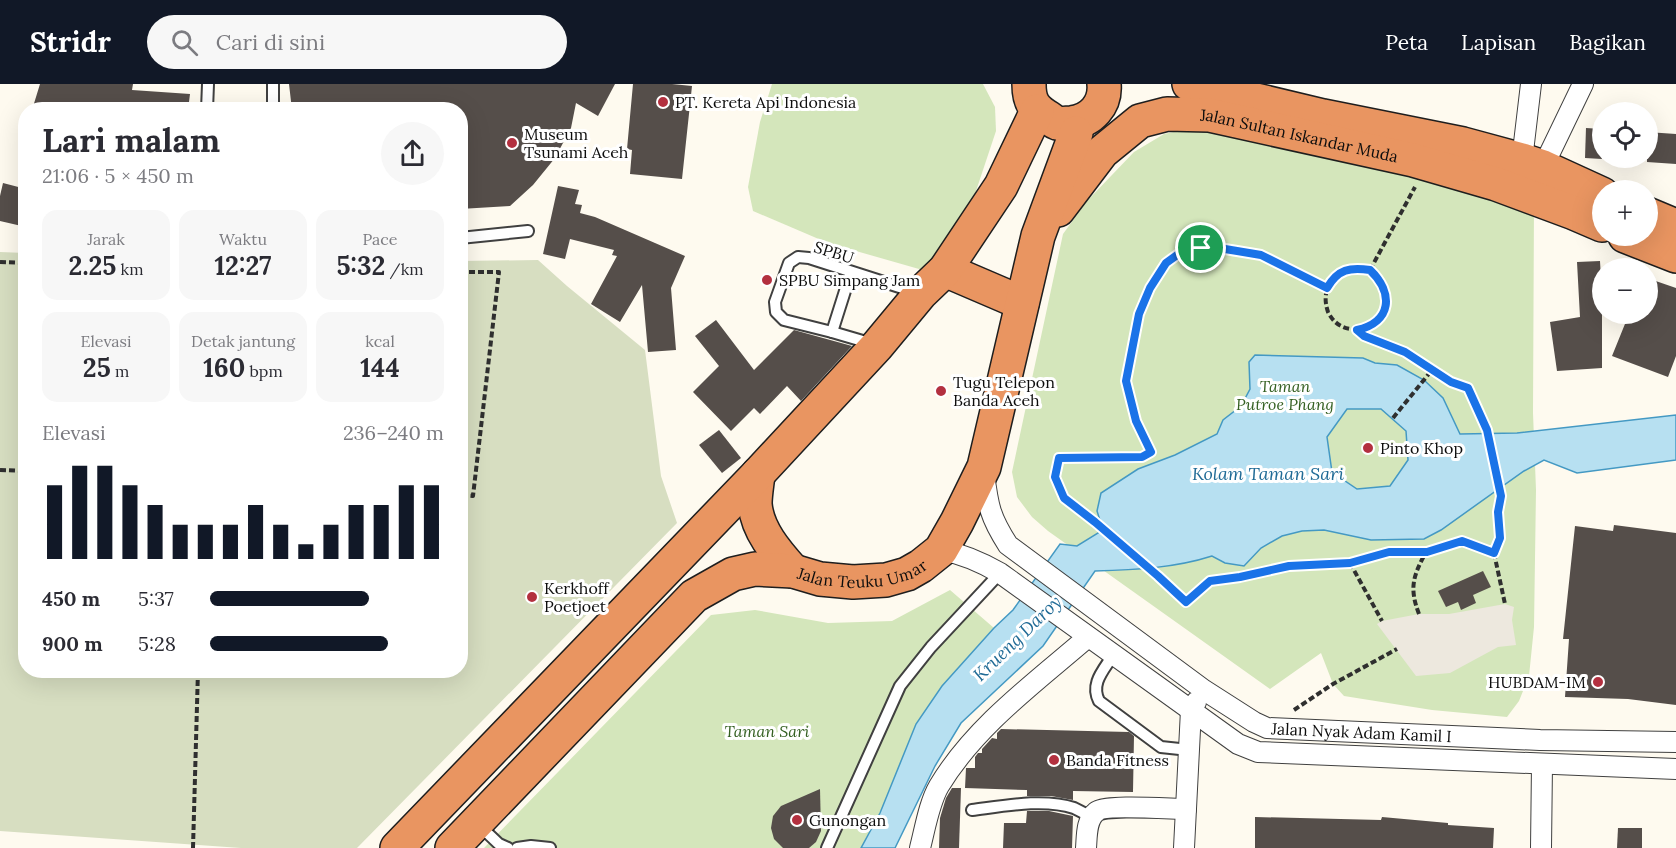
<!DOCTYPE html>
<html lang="id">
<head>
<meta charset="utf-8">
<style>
	:root { --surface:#fff; --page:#f7f7f7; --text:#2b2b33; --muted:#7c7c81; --accent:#111827 }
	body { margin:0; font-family:Lora,serif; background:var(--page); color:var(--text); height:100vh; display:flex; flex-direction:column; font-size:22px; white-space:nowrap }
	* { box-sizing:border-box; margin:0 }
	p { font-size:20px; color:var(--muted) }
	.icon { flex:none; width:33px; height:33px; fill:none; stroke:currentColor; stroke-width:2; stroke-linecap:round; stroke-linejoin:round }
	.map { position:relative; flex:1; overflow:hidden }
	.sheet { position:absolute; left:18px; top:18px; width:450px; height:576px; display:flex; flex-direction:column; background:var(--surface); border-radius:24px; box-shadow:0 6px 24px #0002 }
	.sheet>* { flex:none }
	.controls { position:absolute; left:1592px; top:18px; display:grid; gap:12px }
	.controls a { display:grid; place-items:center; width:66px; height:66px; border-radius:50%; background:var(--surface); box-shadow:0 6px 24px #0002; font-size:30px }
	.pin { position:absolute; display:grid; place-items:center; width:51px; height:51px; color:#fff; margin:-26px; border:3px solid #fff; border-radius:50%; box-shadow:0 2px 6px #0007 }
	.round { display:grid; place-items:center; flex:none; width:63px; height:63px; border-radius:32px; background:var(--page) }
	.overview { display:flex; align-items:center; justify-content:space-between; height:102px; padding:0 24px }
	h1 { font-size:33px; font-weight:700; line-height:45px }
	.metrics { display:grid; grid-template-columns:repeat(3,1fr); gap:9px; height:102px; padding:6px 24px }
	.metrics div { display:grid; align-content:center; border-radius:15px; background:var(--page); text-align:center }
	.metrics b { font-size:26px; font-weight:700 }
	.metrics small { font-size:16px; font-weight:400 }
	.metrics p { font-size:16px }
	.chart { height:168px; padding:12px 24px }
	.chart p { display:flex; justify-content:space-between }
	.chart svg { width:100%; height:108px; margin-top:6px; stroke:var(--accent); stroke-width:6 }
	ul { padding:0 24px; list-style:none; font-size:20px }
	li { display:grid; grid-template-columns:96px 72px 1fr; align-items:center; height:45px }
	li i { height:15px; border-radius:8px; background:var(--accent) }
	header { display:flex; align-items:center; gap:36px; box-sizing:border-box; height:84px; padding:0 30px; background:var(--accent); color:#fff }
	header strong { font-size:28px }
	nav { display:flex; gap:33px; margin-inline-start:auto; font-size:21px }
	.search { width:420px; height:54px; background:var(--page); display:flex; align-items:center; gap:15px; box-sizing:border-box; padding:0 21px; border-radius:33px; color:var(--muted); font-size:22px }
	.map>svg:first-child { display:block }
</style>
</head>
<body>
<header>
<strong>Stridr</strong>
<div class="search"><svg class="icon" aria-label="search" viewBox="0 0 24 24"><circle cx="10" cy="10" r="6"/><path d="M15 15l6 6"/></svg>Cari di sini</div>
<nav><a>Peta</a><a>Lapisan</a><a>Bagikan</a></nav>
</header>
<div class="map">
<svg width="1676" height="764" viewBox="0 0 1676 764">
	<rect width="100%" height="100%" fill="#fefaef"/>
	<g fill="#d4e6bb">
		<path d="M772,0H983L995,23L996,47L975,110L926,187L828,159L753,127L748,103L760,38Z"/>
		<path d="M1211,40L1534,120L1533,329L1536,406L1534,543L1529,592L1519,617L1507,633L1432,626L1344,612L1333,600L1321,569L1270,605L1048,447L1032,433L1017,413L1012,388L1063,150L1087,117L1134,68L1164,50Z"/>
		<path d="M950,506L994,544L942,602L916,640L880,729L861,764H484L711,531L755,526L828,539L892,537Z"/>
	</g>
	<path fill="#d7dec1" d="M0,168L25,169L26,586H460L461,177L538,176L567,202L645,266L661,392L677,439L357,764H241L0,747Z"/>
	<path fill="#ede8de" d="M1505,520L1514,523L1512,536L1516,561L1498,563L1450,589L1416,592L1377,540L1382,537L1419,530H1449Z"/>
	<path fill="#b7e0f1" stroke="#4499c3" stroke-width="1.5" fill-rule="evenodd" d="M1255,271L1363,274L1375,279L1397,281L1424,296L1443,314L1460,350L1517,349L1676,331V376L1577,389L1544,376L1524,387L1441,446L1424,455L1371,456L1324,446L1302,447L1282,452L1261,464L1244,482L1225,479L1212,472C1175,484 1134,486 1095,487L1043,562L961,639L935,682L895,764H861L880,729L916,640L942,602L994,544L1013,526L1060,460L1077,462L1103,446L1097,427L1101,409L1138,385L1175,371L1217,350L1223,336L1241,322L1250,305L1249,278ZM1347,325H1381L1406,347L1408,376L1390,402L1357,405L1332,388L1327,353Z"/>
	<g fill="#554e4a">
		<path d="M40,0H133L132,6L190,10L188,26H32Z"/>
		<path d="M289,0H615L598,32L576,19L571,44L555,74L533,101L510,122L460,125V26H292Z"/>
		<path d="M633,0H672L692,2L682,95L630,90L632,66L627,65Z"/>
		<path d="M1586,44L1602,45V75L1585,74Z"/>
		<path d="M1647,48L1676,50V80L1647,78Z"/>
		<path d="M3,99L26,105V143L0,137V112Z"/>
		<path d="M558,102L579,106L575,120L582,121L580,129L595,133L685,172L671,204L676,266L648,268L642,201L620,238L591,220L617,172L612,171L614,166L570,155L565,175L543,170Z"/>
		<path d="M1600,177L1602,212V284L1557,287L1550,238L1580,233L1577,178Z"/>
		<path d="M1647,194L1676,204V272L1668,293L1612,272L1629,230H1647Z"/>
		<path d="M716,236L754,286L794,246L852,262L801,317L787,302L760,330L754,324L731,347L693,308L719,282L695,252Z"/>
		<path d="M719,346L741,374L722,389L699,361Z"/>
		<path d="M1614,441L1676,449V621L1628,615L1565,613L1569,555H1563L1575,442L1613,447Z"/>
		<path d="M1483,487L1491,503L1473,511L1476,519L1461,526L1458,518L1446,523L1438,507Z"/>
		<path d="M1001,645L1129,648L1134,652L1133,708L1073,707V716L1051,712H1027V706L965,704L966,684H975V673L978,669H982V665L992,654L997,655V649Z"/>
		<path d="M952,704H961L959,764H939L940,734L946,714Z"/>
		<path d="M820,705L821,747L816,758L809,764H783L774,755L771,744L773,732L781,722Z"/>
		<path d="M1027,727H1049L1073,732L1072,764H1003L1004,739H1026Z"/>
		<path d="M1255,733L1381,736L1382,733L1448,739V741L1494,744L1493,764H1255Z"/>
		<path d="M1618,744H1642V764H1617Z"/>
	</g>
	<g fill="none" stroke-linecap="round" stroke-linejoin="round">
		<g stroke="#404040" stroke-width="14">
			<g id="lane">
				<path d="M207,26L208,0"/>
				<path d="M273,26V0"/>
				<path d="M460,154L528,147"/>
				<path d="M832,248L851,188"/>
				<path d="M873,260L832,248L784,236L776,228L775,218L789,179L798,173L809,174L915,208"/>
				<path d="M1113,571C1104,586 1090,599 1099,617L1161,663L1189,666"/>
				<path d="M972,726C1003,722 1044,714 1074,724C1080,727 1086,730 1091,733"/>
				<path d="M479,741L499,760L508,764"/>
				<path d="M517,764L531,762L550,764"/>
				<path d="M827,764L900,602L931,563L1000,489"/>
			</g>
		</g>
		<g stroke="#404040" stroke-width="22">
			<g id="street">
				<path d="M1522,76L1531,0"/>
				<path d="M1543,83L1583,0"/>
				<path id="s1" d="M984,389C988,422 990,433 1008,461L1204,606L1254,638L1267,644L1540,656L1676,658"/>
				<path d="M941,466C963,470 981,478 1000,489L1238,660L1258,668L1676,685"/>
				<path d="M920,764C925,745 929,719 939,702C975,642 1036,598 1088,553"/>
				<path d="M1086,764C1087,752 1086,736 1096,728C1104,720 1171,725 1186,725"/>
				<path d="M1184,764L1191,626L1196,618"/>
				<path d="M1541,764L1542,680"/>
			</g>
		</g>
		<g stroke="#1e1e1e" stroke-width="36">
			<g id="highway">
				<path d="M1029,0C1029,18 1034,25 1049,34C1052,36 1054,38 1057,39C1061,40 1067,39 1071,39C1091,37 1106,21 1104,0"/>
				<path d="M1189,0L1323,32L1463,60L1522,76L1543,83L1602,110"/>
				<path id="s2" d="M1058,126L1102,68L1140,37L1167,30L1209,31L1413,76L1496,100L1574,129L1602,141"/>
				<path d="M1647,130L1676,142"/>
				<path d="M1625,152L1676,172"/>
				<path d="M945,186L1022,219"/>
				<path d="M758,390C757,400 755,410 755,420C757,446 776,468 793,487"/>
				<path d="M397,764L758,390L877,262L921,209L945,186L1001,102L1037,27"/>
				<path id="s3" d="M452,764L694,512L733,490L755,485L793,487L820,495L853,498L886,496L907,490L921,482L941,466L957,438L984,383L1038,152L1076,49"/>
			</g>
		</g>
		<g stroke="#2f2f2f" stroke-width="4" stroke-dasharray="6 3" stroke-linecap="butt">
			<path d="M0,178L26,179"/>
			<path d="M1350,185L1370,186C1417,232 1347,268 1328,228C1326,222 1325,216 1326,210C1328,196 1337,190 1350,185Z"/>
			<path d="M1370,186L1415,103"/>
			<path d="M460,188H499L473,412L460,411"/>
			<path d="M1327,204L1261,171L1225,165L1201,164L1184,166L1166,179L1150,204L1139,229L1126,297L1136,337L1151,368L1142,373L1059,374L1055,393L1064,414L1095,438L1158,492L1186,518L1210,497L1240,493L1289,482L1350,479L1389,468H1427L1462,457L1494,469L1500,454L1499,428L1501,412L1487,346L1468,304L1451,298L1405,268L1364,252L1357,246"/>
			<path d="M1393,334L1432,286"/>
			<path d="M0,386L26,387"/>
			<path d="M1494,469L1505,520"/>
			<path d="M1350,479L1382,537"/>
			<path d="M1419,530C1409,504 1413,492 1426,468"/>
			<path d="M1294,626L1333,600L1397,565"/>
			<path d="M193,764L198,586"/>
		</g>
		<use href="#lane" stroke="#fff" stroke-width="10"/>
		<use href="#street" stroke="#fff" stroke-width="20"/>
		<use href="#highway" stroke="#e99561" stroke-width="33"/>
	</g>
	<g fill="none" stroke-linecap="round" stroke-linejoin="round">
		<g stroke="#fff" stroke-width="12">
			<path id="route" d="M1201,164L1225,165L1261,171L1327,204C1338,185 1350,183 1370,186C1394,209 1392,238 1357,246L1364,252L1405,268L1451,298L1468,304L1487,346L1501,412L1498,428L1500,454L1494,469L1462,457L1427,468H1389L1350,479L1289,482L1240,493L1210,497L1186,518L1158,492L1095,438L1064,414L1055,393L1059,374L1142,373L1151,368L1136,337L1126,297L1139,230L1150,204L1166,179L1184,166Z"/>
		</g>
		<use href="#route" stroke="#1a73e8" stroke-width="8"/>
	</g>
	<g fill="#b3303f" stroke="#fff" stroke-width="2">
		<circle cx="663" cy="18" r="6"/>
		<circle cx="512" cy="59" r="6"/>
		<circle cx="767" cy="196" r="6"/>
		<circle cx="941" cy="307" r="6"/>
		<circle cx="1368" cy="364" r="6"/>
		<circle cx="532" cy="513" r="6"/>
		<circle cx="1598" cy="598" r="6"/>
		<circle cx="1054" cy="676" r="6"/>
		<circle cx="797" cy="736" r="6"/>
	</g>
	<g text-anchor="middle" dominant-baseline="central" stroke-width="6" stroke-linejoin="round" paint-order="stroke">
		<g font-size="16" fill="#0d0d0d" stroke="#fff" text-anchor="start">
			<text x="675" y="18">PT. Kereta Api Indonesia</text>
			<text x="524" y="50">Museum<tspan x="524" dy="18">Tsunami Aceh</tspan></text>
			<text x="779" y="196">SPBU Simpang Jam</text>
			<text x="953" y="298">Tugu Telepon<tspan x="953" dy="18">Banda Aceh</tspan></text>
			<text x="1380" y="364">Pinto Khop</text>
			<text x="544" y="504">Kerkhoff<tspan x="544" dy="18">Poetjoet</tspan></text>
			<text x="1586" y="598" text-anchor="end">HUBDAM-IM</text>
			<text x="1066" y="676">Banda Fitness</text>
			<text x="809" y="736">Gunongan</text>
		</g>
		<g font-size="16" fill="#0d0d0d" stroke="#fff">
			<text stroke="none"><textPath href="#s2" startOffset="284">Jalan Sultan Iskandar Muda</textPath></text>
			<text transform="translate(834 168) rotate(17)">SPBU</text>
			<text stroke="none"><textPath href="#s3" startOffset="526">Jalan Teuku Umar</textPath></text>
			<text stroke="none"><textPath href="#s1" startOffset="489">Jalan Nyak Adam Kamil I</textPath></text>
		</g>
		<g font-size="16" font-style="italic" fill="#346022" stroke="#fff">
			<text x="1285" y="302">Taman<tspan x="1285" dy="18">Putroe Phang</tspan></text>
			<text x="767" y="647">Taman Sari</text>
		</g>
		<g font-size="18" font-style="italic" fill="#206b96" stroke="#fff">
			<text x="1268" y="389">Kolam Taman Sari</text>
			<text transform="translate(1017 554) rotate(-44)">Krueng Daroy</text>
		</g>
	</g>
</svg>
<div class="controls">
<a><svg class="icon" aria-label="locate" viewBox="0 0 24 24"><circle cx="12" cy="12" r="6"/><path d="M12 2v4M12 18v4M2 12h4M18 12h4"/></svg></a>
<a>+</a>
<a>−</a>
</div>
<div class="pin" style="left:1201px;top:164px;background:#1e9e55"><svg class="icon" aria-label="arrive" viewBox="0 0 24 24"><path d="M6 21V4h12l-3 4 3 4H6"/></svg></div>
<section class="sheet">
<div class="overview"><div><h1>Lari malam</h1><p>21:06 · 5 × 450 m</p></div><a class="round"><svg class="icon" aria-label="share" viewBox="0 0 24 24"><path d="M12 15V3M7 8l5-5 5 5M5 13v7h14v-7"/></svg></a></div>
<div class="metrics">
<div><p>Jarak</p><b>2.25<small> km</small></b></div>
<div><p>Waktu</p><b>12:27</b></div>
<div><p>Pace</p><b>5:32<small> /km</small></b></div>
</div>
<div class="metrics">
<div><p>Elevasi</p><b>25<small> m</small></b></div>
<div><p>Detak jantung</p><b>160<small> bpm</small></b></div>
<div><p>kcal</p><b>144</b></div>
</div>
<div class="chart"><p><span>Elevasi</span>236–240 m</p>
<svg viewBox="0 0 160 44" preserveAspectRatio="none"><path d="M5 44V14M15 44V6M25 44V6M35 44V14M45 44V22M55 44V30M65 44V30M75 44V30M85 44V22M95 44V30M105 44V38M115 44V30M125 44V22M135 44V22M145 44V14M155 44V14"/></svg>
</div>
<ul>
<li><b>450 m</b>5:37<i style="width:68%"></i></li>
<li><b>900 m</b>5:28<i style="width:76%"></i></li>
</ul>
</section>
</div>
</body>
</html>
